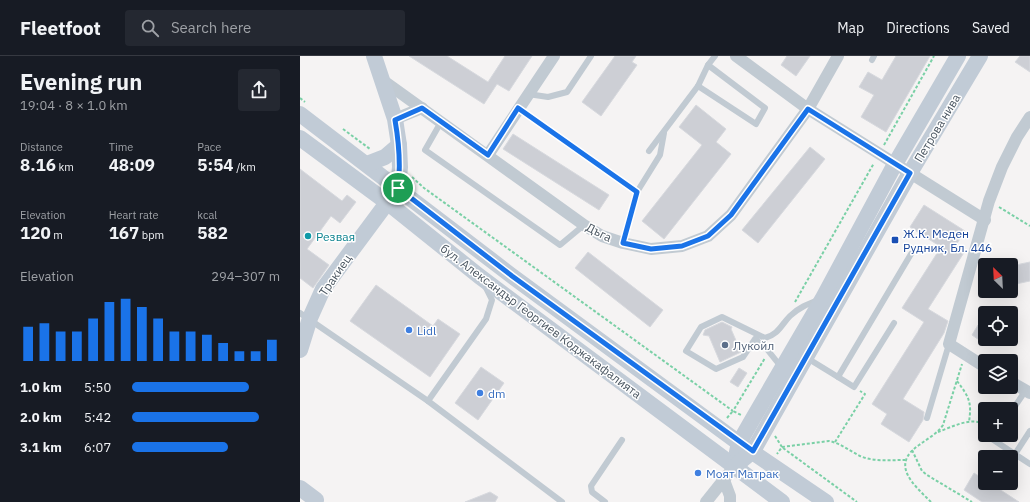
<!DOCTYPE html>
<html lang="en">
<head>
<meta charset="utf-8">
<style>
	:root { --surface:#171b24; --page:#242831; --text:#f1f3f6; --muted:#9ea1a6; --line:#363941; --accent:#1a73e8 }
	body { margin:0; font-family:"IBM Plex Sans",sans-serif; background:var(--page); color:var(--text); height:100vh; display:flex; flex-direction:column; font-size:15px; white-space:nowrap }
	* { box-sizing:border-box; margin:0 }
	p { font-size:13px; color:var(--muted) }
	.icon { flex:none; width:22px; height:22px; fill:none; stroke:currentColor; stroke-width:2; stroke-linecap:round; stroke-linejoin:round }
	.map { position:relative; flex:1; overflow:hidden }
	.drawer { display:flex; flex-direction:column; background:var(--surface); width:300px }
	.drawer>* { flex:none }
	.needle { width:26px; rotate:336deg }
	.tools { position:absolute; left:678px; top:202px; display:grid; gap:8px }
	.tools a { display:grid; place-items:center; width:40px; height:40px; border-radius:4px; background:var(--surface); box-shadow:0 4px 16px #0002; font-size:20px }
	.pin { position:absolute; display:grid; place-items:center; width:34px; height:34px; color:#fff; margin:-17px; border:2px solid #fff; border-radius:50%; box-shadow:0 1px 4px #0007 }
	.round { display:grid; place-items:center; flex:none; width:42px; height:42px; border-radius:4px; background:var(--page) }
	.overview { display:flex; align-items:center; justify-content:space-between; height:68px; padding:0 20px }
	h1 { font-size:22px; font-weight:800; line-height:30px }
	.metrics { display:grid; grid-template-columns:repeat(3,1fr); gap:6px; height:68px; padding:4px 20px }
	.metrics div { display:grid; align-content:center }
	.metrics b { font-size:17px; font-weight:800 }
	.metrics small { font-size:11px; font-weight:400 }
	.metrics p { font-size:11px }
	.chart { height:112px; padding:8px 20px }
	.chart p { display:flex; justify-content:space-between }
	.chart svg { width:100%; height:72px; margin-top:4px; stroke:var(--accent); stroke-width:6 }
	ul { padding:0 20px; list-style:none; font-size:13px }
	li { display:grid; grid-template-columns:64px 48px 1fr; align-items:center; height:30px }
	li i { height:10px; border-radius:5px; background:var(--accent) }
	header { display:flex; align-items:center; gap:24px; box-sizing:border-box; height:56px; padding:0 20px; background:var(--surface); border-bottom:1px solid var(--line) }
	header strong { font-size:19px }
	nav { display:flex; gap:22px; margin-inline-start:auto; font-size:14px }
	.search { width:280px; height:36px; background:var(--page); display:flex; align-items:center; gap:10px; box-sizing:border-box; padding:0 14px; border-radius:4px; color:var(--muted); font-size:15px }
	main { display:flex; flex:1; min-height:0 }
	.map>svg:first-child { display:block }
</style>
</head>
<body>
<header>
<strong>Fleetfoot</strong>
<div class="search"><svg class="icon" aria-label="search" viewBox="0 0 24 24"><circle cx="10" cy="10" r="6"/><path d="M15 15l6 6"/></svg>Search here</div>
<nav><a>Map</a><a>Directions</a><a>Saved</a></nav>
</header>
<main>
<section class="drawer">
<div class="overview"><div><h1>Evening run</h1><p>19:04 · 8 × 1.0 km</p></div><a class="round"><svg class="icon" aria-label="share" viewBox="0 0 24 24"><path d="M12 15V3M7 8l5-5 5 5M5 13v7h14v-7"/></svg></a></div>
<div class="metrics">
<div><p>Distance</p><b>8.16<small> km</small></b></div>
<div><p>Time</p><b>48:09</b></div>
<div><p>Pace</p><b>5:54<small> /km</small></b></div>
</div>
<div class="metrics">
<div><p>Elevation</p><b>120<small> m</small></b></div>
<div><p>Heart rate</p><b>167<small> bpm</small></b></div>
<div><p>kcal</p><b>582</b></div>
</div>
<div class="chart"><p><span>Elevation</span>294–307 m</p>
<svg viewBox="0 0 160 44" preserveAspectRatio="none"><path d="M5 44V23M15 44V21M25 44V26M35 44V26M45 44V18M55 44V8M65 44V6M75 44V11M85 44V18M95 44V26M105 44V26M115 44V28M125 44V33M135 44V38M145 44V38M155 44V31"/></svg>
</div>
<ul>
<li><b>1.0 km</b>5:50<i style="width:79%"></i></li>
<li><b>2.0 km</b>5:42<i style="width:86%"></i></li>
<li><b>3.1 km</b>6:07<i style="width:65%"></i></li>
</ul>
</section>
<div class="map">
<svg width="730" height="446" viewBox="0 0 730 446">
	<rect width="100%" height="100%" fill="#f5f3f3"/>
	<g fill="#cdcfd5" stroke="#d7d9de">
		<path d="M109,0H147L188,26L205,0H232L209,35L197,28L184,48Z"/>
		<path d="M315,0H336L332,6L337,9L301,60L282,46Z"/>
		<path d="M487,0H510L496,20L481,9Z"/>
		<path d="M596,0H630L586,76L561,61L574,39L559,31L568,16L582,24Z"/>
		<path d="M720,0H730V16L715,6Z"/>
		<path d="M396,49L426,73L416,86L431,98L364,183L342,165L402,89L379,71Z"/>
		<path d="M213,78L309,139L299,154L203,93Z"/>
		<path d="M510,91L525,103L458,187L442,174Z"/>
		<path d="M0,113L42,145L47,139L56,146L40,167L31,160L7,193L29,209L13,232L0,222Z"/>
		<path d="M624,149L665,175L656,189L665,195L628,253L648,265L644,277L603,343L624,356L623,364L609,386L581,368L587,358L572,348L624,266L602,252L641,191L610,171Z"/>
		<path d="M288,196L363,254L350,271L275,212Z"/>
		<path d="M730,206V225L711,229V210Z"/>
		<path d="M76,229L133,270L138,263L160,278L130,321L50,265Z"/>
		<path d="M422,266L432,271L431,273L441,296L420,306L409,280L403,279L405,274Z"/>
		<path d="M678,269L685,274V288L672,279Z"/>
		<path d="M181,311L204,327L178,364L155,347Z"/>
		<path d="M439,312L447,317L438,331L430,326Z"/>
		<path d="M674,417L685,424V427H690L719,446H682L664,434Z"/>
		<path d="M190,436L198,441L195,446H165Z"/>
	</g>
	<g fill="none" stroke-linecap="round" stroke-linejoin="round">
		<g stroke="#7ad0a6" stroke-width="2" stroke-dasharray="3 2" stroke-linecap="butt">
			<path d="M0,42L5,46"/>
			<path d="M43,73L70,93"/>
			<path d="M584,89L634,0"/>
			<path d="M112,121L124,132L433,355L465,302"/>
			<path d="M699,151L730,170"/>
			<path d="M495,246L574,107"/>
			<path d="M657,325C669,341 672,346 669,366"/>
			<path d="M427,362L433,355L441,359"/>
			<path d="M638,376C652,371 672,360 685,369"/>
			<path d="M475,380L482,391L477,398"/>
			<path d="M535,386L565,338L560,335"/>
			<path d="M482,391L529,385C540,387 550,395 560,400C574,406 590,404 605,404"/>
			<path d="M483,392L557,446"/>
			<path d="M612,394L622,415L627,419L672,446"/>
			<path d="M631,446C613,428 590,409 619,389C627,383 637,378 643,369L662,308"/>
		</g>
		<g stroke="#c1cad2" stroke-width="6">
			<path d="M572,4L574,0"/>
			<path d="M398,30L456,68L465,52L408,9"/>
			<path d="M228,38L248,41L267,36L291,0"/>
			<path d="M218,52L337,136L323,187"/>
			<path d="M141,66L125,94L260,189L284,169"/>
			<path d="M349,95L398,30L408,9L415,0"/>
			<path d="M337,136L360,99L364,77"/>
			<path d="M0,257L128,345L262,446"/>
			<path d="M507,302L538,321L611,198"/>
			<path d="M482,312L466,292L455,283L443,301L416,313L386,295L401,271L422,261L465,282C479,278 481,269 490,260C498,252 508,248 518,244"/>
			<path d="M538,321L554,331L594,267"/>
			<path d="M128,345L186,263L192,244L185,230"/>
			<path d="M711,356L726,334"/>
			<path d="M627,362L649,288"/>
			<path d="M695,379L692,383L730,408"/>
			<path d="M715,398L730,375"/>
			<path d="M305,446L292,436L291,430L322,384"/>
		</g>
		<g stroke="#c1cad2" stroke-width="12">
			<path d="M436,0L508,53L685,164"/>
			<path d="M81,23L284,169L302,180L323,187L351,193L382,190L408,180L431,159L508,53L538,0"/>
			<path d="M95,63L122,52"/>
			<path d="M188,99L254,0"/>
			<path d="M685,311L649,288L689,145L702,111L717,81L730,61"/>
			<path d="M711,326L730,337"/>
			<path d="M424,424L430,440V446"/>
			<path d="M406,446L434,411"/>
		</g>
		<g stroke="#c1cbd6" stroke-width="16">
			<path d="M0,58L212,220L439,387L526,446"/>
			<path d="M0,82L88,147L179,220L482,446"/>
			<path d="M67,108L85,101L99,89"/>
			<path d="M0,294L10,262L23,233L98,132L100,111L99,89L95,63L74,0"/>
			<path d="M437,396L439,387L451,366L523,242L595,108L658,0"/>
			<path d="M434,411L453,395L610,117L680,0"/>
			<path d="M0,432L16,444L14,446"/>
		</g>
	</g>
	<g fill="none" stroke-linecap="round" stroke-linejoin="round">
		<g stroke="#fff" stroke-width="8">
			<path id="route" d="M122,52L188,99L218,52L337,136L323,187L351,193L382,190L408,180L431,159L508,53L610,117L453,395L212,220L98,132C101,108 99,87 95,64Z"/>
		</g>
		<use href="#route" stroke="#1a73e8" stroke-width="5"/>
	</g>
	<circle fill="#0f9aa8" stroke="#fff" stroke-width="1.5" cx="8" cy="180" r="4"/>
	<rect fill="#1a4fb4" stroke="#fff" stroke-width="1.5" x="591" y="180" width="8" height="8" rx="2"/>
	<g fill="#3f7fe0" stroke="#fff" stroke-width="1.5">
		<circle cx="109" cy="274" r="4"/>
		<circle cx="180" cy="337" r="4"/>
		<circle cx="398" cy="417" r="4"/>
	</g>
	<circle fill="#5c6f8a" stroke="#fff" stroke-width="1.5" cx="425" cy="289" r="4"/>
	<g text-anchor="middle" dominant-baseline="central" stroke-width="3" stroke-linejoin="round" paint-order="stroke">
		<g font-size="12" fill="#4a5661" stroke="#fff">
			<text transform="translate(637 72) rotate(-59)">Петрова нива</text>
			<text transform="translate(299 176) rotate(27)">Дъга</text>
			<text transform="translate(35 219) rotate(-56)">Тракиец</text>
			<text transform="translate(241 265) rotate(37)">бул. Александър Георгиев Коджакафалията</text>
		</g>
		<g font-size="12" fill="#164399" stroke="#fff" text-anchor="start">
			<text x="603" y="177">Ж.К. Меден<tspan x="603" dy="14">Рудник, Бл. 446</tspan></text>
		</g>
		<g font-size="12" fill="#0d838f" stroke="#fff" text-anchor="start">
			<text x="16" y="180">Резвая</text>
		</g>
		<g font-size="12" fill="#366cbe" stroke="#fff" text-anchor="start">
			<text x="117" y="274">Lidl</text>
			<text x="188" y="337">dm</text>
			<text x="406" y="417">Моят Матрак</text>
		</g>
		<g font-size="12" fill="#4e5e75" stroke="#fff" text-anchor="start">
			<text x="433" y="289">Лукойл</text>
		</g>
	</g>
</svg>
<div class="tools">
<a><svg class="needle" viewBox="-14 -14 28 28"><path d="M0-13l5 13h-10z" fill="#e53935"/><path d="M0 13l5-13h-10z" fill="#9ea1a6"/></svg></a>
<a><svg class="icon" aria-label="locate" viewBox="0 0 24 24"><circle cx="12" cy="12" r="6"/><path d="M12 2v4M12 18v4M2 12h4M18 12h4"/></svg></a>
<a><svg class="icon" aria-label="layers" viewBox="0 0 24 24"><path d="M12 4l9 5-9 5-9-5zM3 14l9 5 9-5"/></svg></a>
<a>+</a>
<a>−</a>
</div>
<div class="pin" style="left:98px;top:132px;background:#1e9e55"><svg class="icon" aria-label="arrive" viewBox="0 0 24 24"><path d="M6 21V4h12l-3 4 3 4H6"/></svg></div>
</div>
</main>
</body>
</html>
